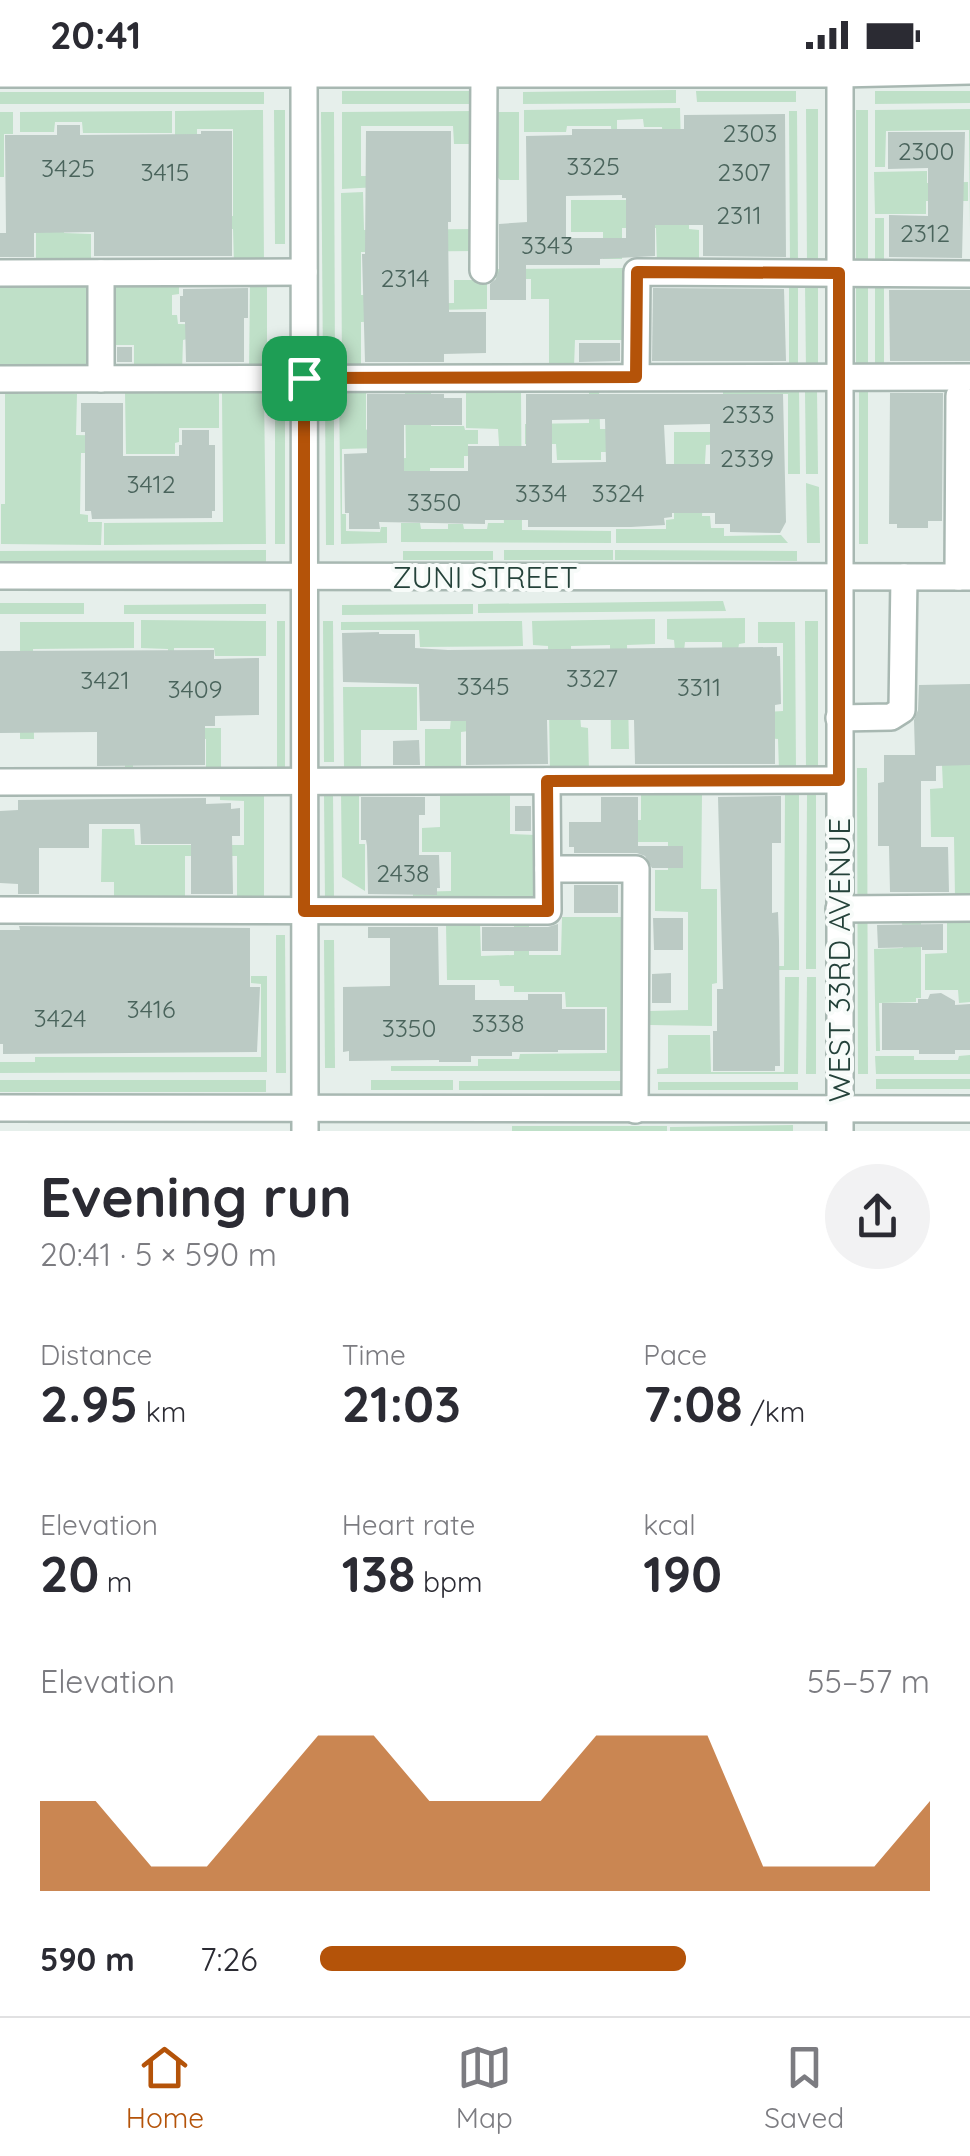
<!DOCTYPE html>
<html lang="en">
<head>
<meta charset="utf-8">
<style>
	:root { --surface:#fff; --page:#f2f2f3; --text:#2b2b33; --muted:#7c7c81; --line:#e1e1e2; --accent:#b45309 }
	body { margin:0; font-family:Quicksand,sans-serif; background:var(--page); color:var(--text); height:100vh; display:flex; flex-direction:column; font-size:38px; white-space:nowrap }
	* { box-sizing:border-box; margin:0 }
	p { font-size:32px; color:var(--muted) }
	.icon { flex:none; width:55px; height:55px; fill:none; stroke:currentColor; stroke-width:2; stroke-linecap:round; stroke-linejoin:round }
	.map { position:relative; height:1061px; overflow:hidden }
	.side { display:flex; flex-direction:column; background:var(--surface); flex:1 }
	.side>* { flex:none }
	.pin { position:absolute; display:grid; place-items:center; width:85px; height:85px; color:#fff; margin:-42px; border-radius:20px; box-shadow:0 5px 15px #0006 }
	.round { display:grid; place-items:center; flex:none; width:105px; height:105px; border-radius:52px; background:var(--page) }
	.summary { display:flex; align-items:center; justify-content:space-between; height:170px; padding:0 40px }
	h1 { font-size:55px; font-weight:700; line-height:75px }
	.metrics { display:grid; grid-template-columns:repeat(3,1fr); gap:15px; height:170px; padding:10px 40px }
	.metrics div { display:grid; align-content:center }
	.metrics b { font-size:50px; font-weight:700 }
	.metrics small { font-size:28px; font-weight:400 }
	.metrics p { font-size:28px }
	.chart { height:280px; padding:20px 40px }
	.chart p { display:flex; justify-content:space-between }
	.chart svg { width:100%; height:180px; margin-top:10px; fill:var(--accent); opacity:.7 }
	ul { padding:0 40px; list-style:none; font-size:32px }
	li { display:grid; grid-template-columns:160px 120px 1fr; align-items:center; height:75px }
	li i { height:25px; border-radius:12px; background:var(--accent) }
	.status { display:flex; justify-content:space-between; align-items:center; height:70px; padding:0 50px; background:var(--surface); direction:ltr }
	.status svg { height:28px; fill:currentColor }
	.dock { display:flex; justify-content:space-around; align-items:center; height:140px; border-top:2px solid var(--line); background:var(--surface); font-size:28px; color:var(--muted) }
	.dock a { display:grid; justify-items:center; gap:5px }
	.dock .on { color:var(--accent) }
	.map>svg:first-child { display:block }
</style>
</head>
<body>
<div class="status"><b>20:41</b><svg viewBox="0 0 49 12"><path d="M0 12V9h3v3zM5 12V6h3v6zM10 12V3h3v9zM15 12V0h3v12zM26 1h20v11H26zM47 4h2v5h-2z"/></svg></div>
<div class="map">
<svg width="970" height="1061" viewBox="0 0 970 1061">
	<rect width="100%" height="100%" fill="#e6efeb"/>
	<g fill="#bfe0c8">
		<path d="M676,20V33L523,34V22Z"/>
		<path d="M342,21H471L477,34H342Z"/>
		<path d="M696,21H796V32H697Z"/>
		<path d="M875,21H970V33L875,34Z"/>
		<rect x="0" y="22" width="264" height="12"/>
		<path d="M680,38L681,80H663L662,57H644L643,49L617,50V72H612L611,56H567L566,62H524V40Z"/>
		<path d="M806,39H818V195H807Z"/>
		<path d="M970,39V159L969,60L886,61L885,97H875V40Z"/>
		<path d="M263,40L264,194H234L233,159H217V147L233,146V59H197V66H175V41Z"/>
		<path d="M274,40H285V174H275Z"/>
		<rect x="856" y="40" width="12" height="261"/>
		<path d="M172,41V63H83L82,52H55L54,62H20V42Z"/>
		<path d="M475,41L476,74H454L453,56H361V106H396V116L342,119V42Z"/>
		<path d="M789,41H797L798,195H790Z"/>
		<path d="M0,42H13V64H4V107H0Z"/>
		<path d="M321,42H334L335,303H323Z"/>
		<path d="M490,42H519V110H500L490,98Z"/>
		<path d="M927,101V113L968,112V131H926V144H875L874,102Z"/>
		<path d="M363,122L364,160L476,159V181L361,182V225H397V234L454,233V210H487V239L435,240L397,251L361,252V304H342L341,123Z"/>
		<path d="M36,127H64V163L91,164V193H36Z"/>
		<path d="M571,130H659L689,134V159L699,160V194H657L656,158H622V189H603V162H571Z"/>
		<path d="M875,148H884V300L875,301Z"/>
		<path d="M624,198V270H575L574,297H549V229H531V209H496V199Z"/>
		<path d="M112,212H179V224L172,225V245H177L178,254L244,255L183,270L182,303H134V275H112Z"/>
		<rect x="789" y="212" width="9" height="89"/>
		<path d="M805,212H818V302H806Z"/>
		<rect x="0" y="215" width="94" height="83"/>
		<path d="M250,215H267V304H249Z"/>
		<rect x="859" y="316" width="9" height="158"/>
		<path d="M799,319L800,404H788V324H723V320Z"/>
		<path d="M275,320L285,321V474H275Z"/>
		<path d="M589,320H599L600,359H634L617,382H601V390H557L556,374H525V354L589,353Z"/>
		<path d="M805,320H817L818,404H806Z"/>
		<path d="M339,321H366V359L380,378L342,379V444H346V461L380,462L381,457H387V473L341,474Z"/>
		<path d="M405,321H431V356H464L465,360H478V374H468V386H464V398H430V413H406L386,389L406,388Z"/>
		<path d="M219,322V358H179V372L175,373V384H126L125,323Z"/>
		<path d="M466,322H521L522,460L611,461V473L401,472V453H420L421,459H448V454H463L464,459H487L488,453H504L498,359L466,358Z"/>
		<path d="M222,323H264L266,474L104,475V453L223,452Z"/>
		<path d="M325,323H334V475H326Z"/>
		<path d="M5,324H77L76,365L119,366V383H81L80,444L88,445V452H102L101,475L1,474V434H5Z"/>
		<path d="M674,362H720L716,374L706,375L702,446H710L711,458H724V466L781,465L788,473H616V459H666V450L674,449Z"/>
		<path d="M806,413L819,417L820,473H807Z"/>
		<path d="M266,480V492L0,494V481Z"/>
		<rect x="504" y="480" width="109" height="10"/>
		<path d="M615,480L797,481V491L615,490Z"/>
		<rect x="403" y="481" width="90" height="9"/>
		<path d="M723,531L726,541L478,543V534Z"/>
		<rect x="0" y="533" width="84" height="11"/>
		<path d="M266,534V544H124V535Z"/>
		<path d="M473,534V544L342,545V535Z"/>
		<path d="M745,548V573L739,574L723,668L722,572H685L684,581H675L674,570L667,569V549Z"/>
		<path d="M655,549V574L627,575L629,679H611L610,575L571,576L572,643L580,644L581,657L588,658L589,702H550L548,576L533,575L532,551Z"/>
		<path d="M141,550L266,551V586H215L214,578H174V657L133,668V697L125,698V672L168,606V579L141,578Z"/>
		<rect x="277" y="551" width="8" height="153"/>
		<path d="M323,551H333L334,692H324Z"/>
		<path d="M522,551L523,576L420,577L419,560H341V552Z"/>
		<path d="M805,551H818V700H806Z"/>
		<path d="M20,552H134V578L33,579L34,669H20Z"/>
		<path d="M758,552H795L796,700H779L778,669L766,668V642L783,641V573H758Z"/>
		<path d="M343,617H417V660H361V697H344Z"/>
		<path d="M451,647H469V661L461,662V697H425V659H450Z"/>
		<path d="M189,658H221V697H206V669L189,668Z"/>
		<path d="M970,694V826L955,827L954,767H931L930,719L943,718L942,695Z"/>
		<path d="M857,698H867L868,1004H858Z"/>
		<path d="M220,722L264,723V833H237V786H185V833H114V812H101L102,759H134L135,775H244V731L220,730Z"/>
		<path d="M341,723H359V774H365V821L342,807Z"/>
		<path d="M440,723H510V764L536,765V834H413V822L451,821V782H422V758L440,757Z"/>
		<path d="M785,723H799V900H775V896H784Z"/>
		<path d="M333,724L334,830H325L324,725Z"/>
		<path d="M641,724L702,725L701,819H717V913L712,914V956L650,955V941L688,940V842L655,841V800H668V772H612V750H641Z"/>
		<path d="M807,725H816V899H806Z"/>
		<path d="M562,847H630V1001H391V996H478V989H519L520,984L607,983V937H566L565,922H514V916H500L499,910H447L446,855L480,854L481,886L514,885V855H529V885H561Z"/>
		<path d="M902,851H921V928H916V932L879,933L880,981H876L874,879L903,878Z"/>
		<path d="M947,853H970V932L959,933L958,920H925V884L947,883Z"/>
		<path d="M276,865H285L286,1003H276Z"/>
		<path d="M324,870H334L335,998H325Z"/>
		<path d="M251,906H267V1002L0,1003V992H35V987H261V914L251,913Z"/>
		<path d="M785,907H799L798,1004H657V999L668,998V965H710L711,1002H784Z"/>
		<path d="M807,907H816V1004H806Z"/>
		<path d="M970,985V1004H876L875,986H914V990H958L959,986Z"/>
		<rect x="876" y="1009" width="94" height="10"/>
		<rect x="0" y="1010" width="266" height="12"/>
		<rect x="371" y="1010" width="82" height="10"/>
		<rect x="459" y="1011" width="171" height="9"/>
		<rect x="658" y="1012" width="140" height="8"/>
		<path d="M793,1055V1061H670V1057Z"/>
		<path d="M667,1056V1061H512V1056Z"/>
	</g>
	<g fill="#bbcac4" fill-rule="evenodd">
		<path d="M785,44L786,187L703,186V155H655V186L600,189V195H526V230H490V214L496,209L499,200V154L527,152L526,66L572,65V59H684V45ZM622,125V128H626V168H566V126Z"/>
		<path d="M57,55H80V65L201,64V61H232V186H94V162L34,163V187H0V163H6L5,65H57Z"/>
		<path d="M366,61H451V152H448L449,242H486V283L444,284V292H365L362,184H365Z"/>
		<path d="M888,62H965L962,188L889,187V145L928,146V98L888,99Z"/>
		<path d="M248,218V248H244V292H186L185,252H180V226H183V219Z"/>
		<path d="M653,218L784,219L786,291H652Z"/>
		<path d="M889,220H970V291H890Z"/>
		<path d="M579,273H620V291L579,292Z"/>
		<rect x="117" y="277" width="15" height="15"/>
		<path d="M890,323H943L942,451H928V458H897V454H889Z"/>
		<path d="M367,324H444V328H462V355H404V401H468V376H526V324H783L786,452L780,463L730,462V454H715V443H672V447L664,448L665,455L631,457H528V450H485V454L379,452L380,459H349V443H345L344,384L367,383ZM605,349L606,392L552,393V350ZM710,354V394H666L664,355Z"/>
		<path d="M81,333H123V386H179V375H182V360H209V375H215V441H212V448L92,449L91,441H85V362H81Z"/>
		<path d="M379,562V564H415V578L448,580L777,577V586H780L781,634L775,635V694H635L634,650H547L548,694L466,695V651H420L419,614L343,612L342,563Z"/>
		<path d="M214,580V589L259,588V645L215,646V656H205V695L97,696V662L0,663V581Z"/>
		<path d="M970,614V695L936,696V711H921V777H948L949,822H890L889,776H878V713L884,712V685H915L914,650L918,640L919,615Z"/>
		<path d="M419,670L420,695H393V671Z"/>
		<path d="M781,726V773H772V843L778,842L779,871L780,996H775V1001H713V961H717V919H723L718,727Z"/>
		<path d="M361,727H425V745H419V785H439L440,818H437V825L368,824L367,776L366,770H361Z"/>
		<path d="M601,727H638V776H683V798H652L645,786L637,783H574V777H569V752H601Z"/>
		<path d="M206,728V734L231,733V739L240,738V766H232L233,824H191V774H141L140,754H89V778H39V824H18V814L0,813V741L18,740V730Z"/>
		<rect x="515" y="736" width="16" height="25"/>
		<rect x="574" y="815" width="44" height="28"/>
		<path d="M653,848H683V880H654Z"/>
		<path d="M558,854V881H482V857H548Z"/>
		<path d="M943,854V880H922V877L878,878L877,855Z"/>
		<path d="M19,856L250,858V917H260L257,982L3,984V974H0V860H20Z"/>
		<path d="M368,857H438L439,915H475V930H528V924H562V939H605V980H558V982H512V986H471V992H439V990L349,991V981L343,982V917L390,916V868H368Z"/>
		<path d="M671,903V933H652V904Z"/>
		<path d="M941,923L955,931V935L970,934V980H955V984H919V980H882V933H918V929H928L930,924Z"/>
	</g>
	<g fill="none" stroke-linecap="round" stroke-linejoin="round">
		<g stroke="#a8b8b2" stroke-width="30">
			<g id="minor">
				<path d="M304,0L305,1061"/>
				<path d="M0,4H840L970,1"/>
				<path d="M483,200L484,4"/>
				<path d="M0,203L304,202"/>
				<path d="M101,203V309"/>
				<path d="M636,307L637,202L970,204"/>
				<path d="M0,309L970,307"/>
				<path d="M0,506L970,507"/>
				<path d="M958,507L959,326"/>
				<path d="M839,648L891,647L902,640L904,507"/>
				<path d="M0,712L839,710"/>
				<path d="M548,799H636L635,1040"/>
				<path d="M839,839L970,838"/>
				<path d="M0,840L548,841L547,711"/>
				<path d="M0,1038L970,1039"/>
				<path d="M840,1061V0"/>
			</g>
		</g>
		<use href="#minor" stroke="#fff" stroke-width="25"/>
	</g>
	<g fill="none" stroke-linecap="round" stroke-linejoin="round">
		<g stroke="#fff" stroke-width="20">
			<path id="route" d="M637,202L839,203V710L547,711L548,841H304V308L636,307Z"/>
		</g>
		<use href="#route" stroke="#b45309" stroke-width="12"/>
	</g>
	<g text-anchor="middle" dominant-baseline="central" stroke-width="8" stroke-linejoin="round" paint-order="stroke">
		<g font-size="25" fill="#4a645c">
			<text x="750" y="62">2303</text>
			<text x="926" y="80">2300</text>
			<text x="593" y="95">3325</text>
			<text x="68" y="97">3425</text>
			<text x="165" y="101">3415</text>
			<text x="744" y="101">2307</text>
			<text x="739" y="144">2311</text>
			<text x="925" y="162">2312</text>
			<text x="547" y="174">3343</text>
			<text x="405" y="207">2314</text>
			<text x="748" y="343">2333</text>
			<text x="747" y="387">2339</text>
			<text x="151" y="413">3412</text>
			<text x="541" y="422">3334</text>
			<text x="618" y="422">3324</text>
			<text x="434" y="431">3350</text>
			<text x="592" y="607">3327</text>
			<text x="105" y="609">3421</text>
			<text x="483" y="615">3345</text>
			<text x="699" y="616">3311</text>
			<text x="195" y="618">3409</text>
			<text x="403" y="802">2438</text>
			<text x="151" y="938">3416</text>
			<text x="60" y="947">3424</text>
			<text x="498" y="952">3338</text>
			<text x="409" y="957">3350</text>
		</g>
		<g font-size="30" fill="#24423a" stroke="#f7fbf9">
			<text x="485" y="507">ZUNI STREET</text>
			<text transform="translate(839 890) rotate(-90)">WEST 33RD AVENUE</text>
		</g>
	</g>
</svg>
<div class="pin" style="left:304px;top:308px;background:#1e9e55"><svg class="icon" aria-label="arrive" viewBox="0 0 24 24"><path d="M6 21V4h12l-3 4 3 4H6"/></svg></div>
</div>
<section class="side">
<div class="summary"><div><h1>Evening run</h1><p>20:41 · 5 × 590 m</p></div><a class="round"><svg class="icon" aria-label="share" viewBox="0 0 24 24"><path d="M12 15V3M7 8l5-5 5 5M5 13v7h14v-7"/></svg></a></div>
<div class="metrics">
<div><p>Distance</p><b>2.95<small> km</small></b></div>
<div><p>Time</p><b>21:03</b></div>
<div><p>Pace</p><b>7:08<small> /km</small></b></div>
</div>
<div class="metrics">
<div><p>Elevation</p><b>20<small> m</small></b></div>
<div><p>Heart rate</p><b>138<small> bpm</small></b></div>
<div><p>kcal</p><b>190</b></div>
</div>
<div class="chart"><p><span>Elevation</span>55–57 m</p>
<svg viewBox="0 0 160 44" preserveAspectRatio="none"><path d="M0 44V22L10 22L20 38L30 38L40 22L50 6L60 6L70 22L80 22L90 22L100 6L110 6L120 6L130 38L140 38L150 38L160 22V44z"/></svg>
</div>
<ul>
<li><b>590 m</b>7:26<i style="width:60%"></i></li>
</ul>
</section>
<nav class="dock">
<a class="on"><svg class="icon" aria-label="home" viewBox="0 0 24 24"><path d="M3 11l9-7 9 7M6 9v11h12V9"/></svg>Home</a>
<a><svg class="icon" aria-label="map" viewBox="0 0 24 24"><path d="M3 6l6-2 6 2 6-2v14l-6 2-6-2-6 2zM9 4v14M15 6v14"/></svg>Map</a>
<a><svg class="icon" aria-label="saved" viewBox="0 0 24 24"><path d="M7 4h10v16l-5-4-5 4z"/></svg>Saved</a>
</nav>
</body>
</html>
